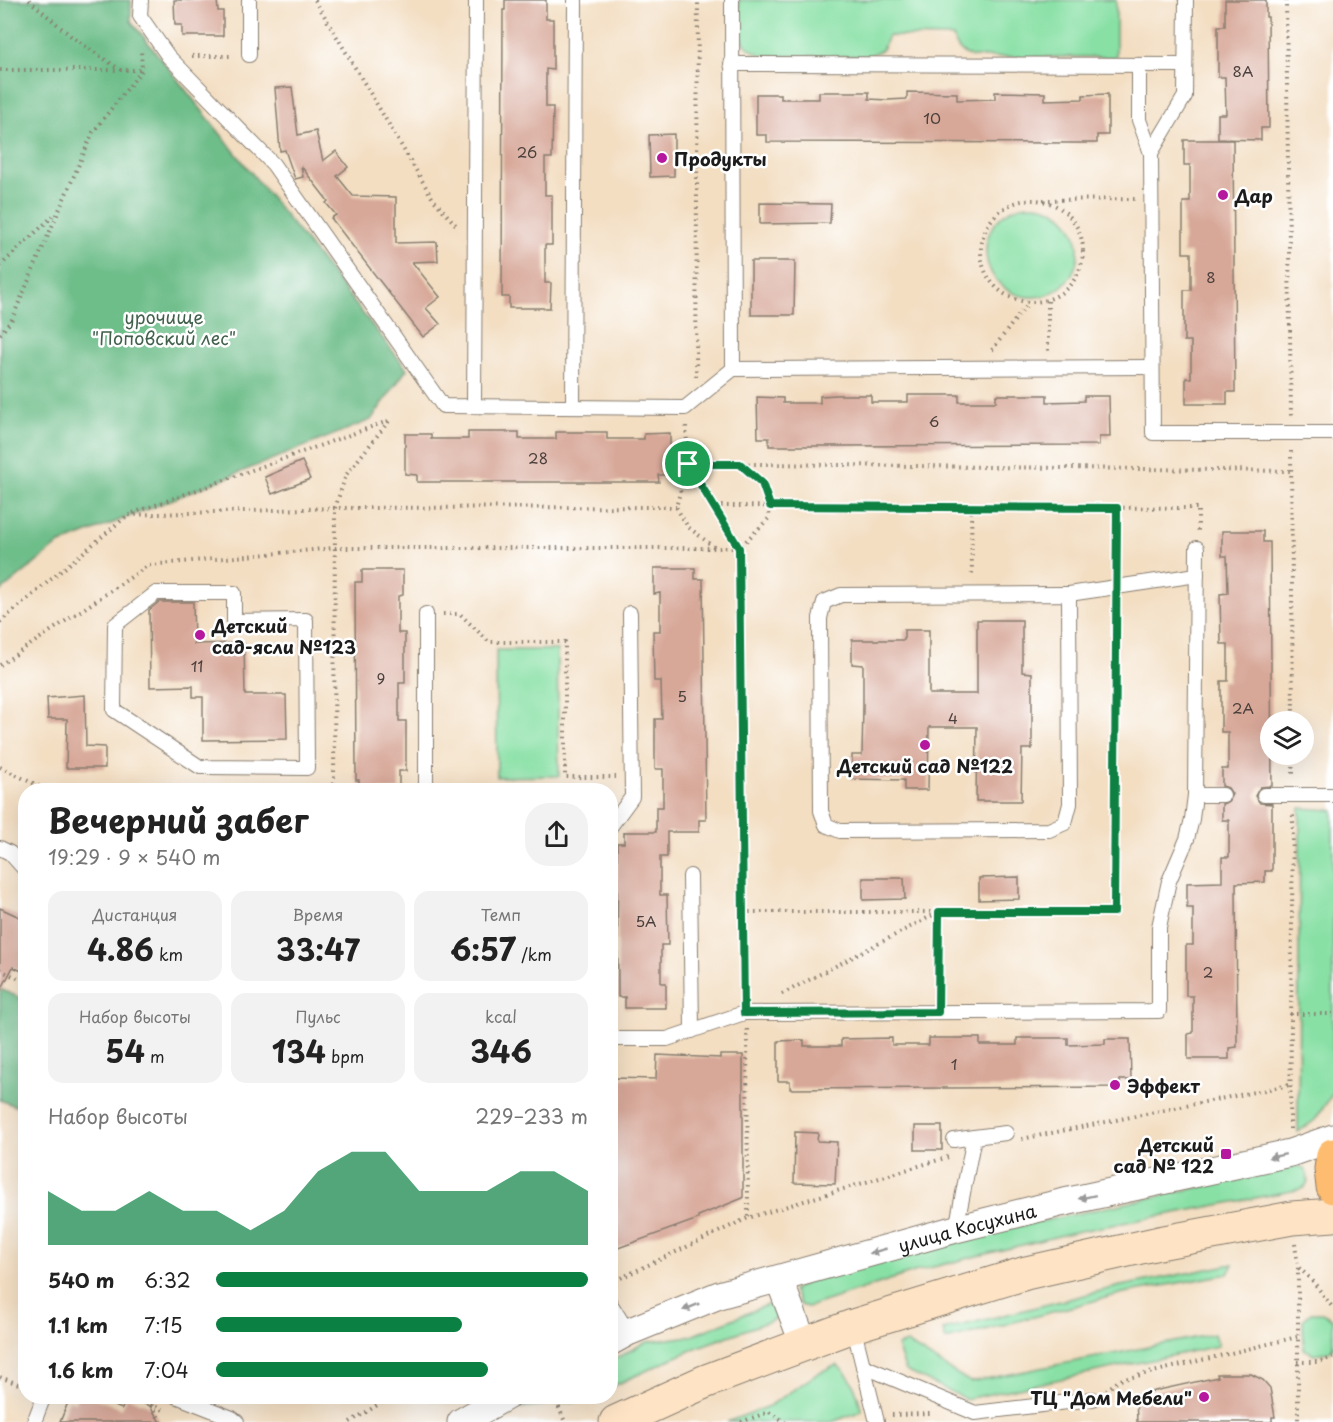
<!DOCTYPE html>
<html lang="ru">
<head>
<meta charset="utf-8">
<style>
	:root { --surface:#fff; --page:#f2f2f2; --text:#222; --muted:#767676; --accent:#0b8043 }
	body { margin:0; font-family:"Playpen Sans",sans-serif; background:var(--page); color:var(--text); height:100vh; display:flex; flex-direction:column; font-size:22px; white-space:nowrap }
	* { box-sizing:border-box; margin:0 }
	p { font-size:20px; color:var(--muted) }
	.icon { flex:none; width:33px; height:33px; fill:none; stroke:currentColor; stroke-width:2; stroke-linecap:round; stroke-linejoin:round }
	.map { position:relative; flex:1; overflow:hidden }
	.drawer { position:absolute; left:18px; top:783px; width:600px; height:621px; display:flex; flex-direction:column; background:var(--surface); border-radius:24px; box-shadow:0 6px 24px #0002 }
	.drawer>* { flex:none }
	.fabs { position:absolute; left:1260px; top:711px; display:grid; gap:12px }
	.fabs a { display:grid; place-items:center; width:54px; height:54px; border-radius:50%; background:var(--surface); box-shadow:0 6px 24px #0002; font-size:30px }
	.pin { position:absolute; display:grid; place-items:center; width:51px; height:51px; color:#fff; margin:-26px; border:3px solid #fff; border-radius:50%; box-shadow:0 2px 6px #0007 }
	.round { display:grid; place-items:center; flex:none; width:63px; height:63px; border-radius:24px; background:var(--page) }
	.headline { display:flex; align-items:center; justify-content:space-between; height:102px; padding:0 30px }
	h1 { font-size:33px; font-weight:700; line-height:45px }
	.metrics { display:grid; grid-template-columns:repeat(3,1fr); gap:9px; height:102px; padding:6px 30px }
	.metrics div { display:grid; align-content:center; border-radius:15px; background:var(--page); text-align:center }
	.metrics b { font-size:30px; font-weight:700 }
	.metrics small { font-size:16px; font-weight:400 }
	.metrics p { font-size:16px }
	.chart { height:168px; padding:12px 30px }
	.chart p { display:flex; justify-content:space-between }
	.chart svg { width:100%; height:108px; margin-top:6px; fill:var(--accent); opacity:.7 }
	ul { padding:0 30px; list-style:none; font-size:20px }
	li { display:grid; grid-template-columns:96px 72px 1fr; align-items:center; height:45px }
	li i { height:15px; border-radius:8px; background:var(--accent) }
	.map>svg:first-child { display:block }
</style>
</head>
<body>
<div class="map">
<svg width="1333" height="1422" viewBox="0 0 1333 1422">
	<rect width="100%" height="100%" fill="#fff"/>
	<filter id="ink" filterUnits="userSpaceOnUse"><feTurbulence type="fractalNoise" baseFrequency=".0167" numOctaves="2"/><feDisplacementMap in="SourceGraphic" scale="12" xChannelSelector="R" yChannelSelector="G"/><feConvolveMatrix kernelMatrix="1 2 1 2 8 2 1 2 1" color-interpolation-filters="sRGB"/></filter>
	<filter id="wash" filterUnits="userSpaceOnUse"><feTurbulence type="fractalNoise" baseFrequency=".008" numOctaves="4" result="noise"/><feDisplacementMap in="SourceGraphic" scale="24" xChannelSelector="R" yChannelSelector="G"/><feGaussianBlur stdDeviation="1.35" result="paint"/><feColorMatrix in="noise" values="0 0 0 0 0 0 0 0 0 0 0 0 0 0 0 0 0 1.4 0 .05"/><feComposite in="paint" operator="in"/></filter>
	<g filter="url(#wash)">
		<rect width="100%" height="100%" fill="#f3dec2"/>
		<g fill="#88e0a5" stroke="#527e60" stroke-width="1.5">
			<path d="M739,0H1116V57H974C961,54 957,49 953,37L888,36L882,50L868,56H768C735,50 739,27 739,0Z"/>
			<circle cx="1032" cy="251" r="46"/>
			<path d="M496,650H557L559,776L497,777Z"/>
			<path d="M1300,808L1333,810V1093L1315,1120L1298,1132Z"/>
			<path d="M1298,1166C1307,1168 1307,1174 1308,1182L1304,1188L1297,1190L1075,1232L917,1271L808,1307L800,1305L793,1290L809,1281L1001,1230Z"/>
			<path d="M1233,1264L1228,1274L1124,1293L946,1340L943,1330L1121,1286Z"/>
			<path d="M772,1303L780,1306L781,1317L698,1347L611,1387V1361L646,1342L691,1336Z"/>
			<path d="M1311,1313H1322L1333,1319V1347L1329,1352L1314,1354L1304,1349L1303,1320Z"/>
			<path d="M1214,1334L1218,1346L966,1399L906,1371L897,1346L907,1343L970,1382Z"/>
			<path d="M837,1365C855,1379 856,1391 862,1411L832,1422H727L769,1406L820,1372Z"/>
			<path d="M543,1396H590V1397L580,1401L521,1408Z"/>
		</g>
		<g fill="#6ebe8a" stroke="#456d53" stroke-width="1.5">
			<path d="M0,0H131V21L407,369L371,420L58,545L0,592Z"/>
			<path d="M0,989L25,1000V1110L0,1100Z"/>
		</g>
		<g id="blocks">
			<g fill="#d7a798">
				<path d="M174,0H217L218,11H223V36H182V25H175Z"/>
				<path d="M505,0H546V19H553V70L546,69V107H553L552,158H545V195H552V245H545V283H551L550,308H509V297H502L503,10H505Z"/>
				<path d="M1225,0H1266V17H1268L1269,128H1261V140L1218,139V114H1226L1225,77H1218V26H1225Z"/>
				<path d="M292,87L298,135L316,131L323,161L336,151L348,167L337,176L353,196L396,197V243L437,242L438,261L412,262L440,297L426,308L440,324L423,337L331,218L336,215L326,203L328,201L301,166L303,177L295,179L285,150L280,151L275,88Z"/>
				<path d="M819,92H869V99L888,100L907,99V92L957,93V100L995,99V92L1045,93V100L1083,99V95L1108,94V135H1097V143H1074L767,142V135H756V94H781V99H819Z"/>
				<path d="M674,134V176L650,177L649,135Z"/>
				<path d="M1184,140H1233L1235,392H1227V404H1186V378H1191V341H1184V290H1191V253H1183V202H1190V165H1184Z"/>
				<path d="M760,203L831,204L830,223L760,224Z"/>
				<path d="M751,261H795L794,315H751Z"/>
				<path d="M836,395H871V402H908V395H959V402H996V395H1047V402L1084,401V396H1109L1110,437H1099V445L835,446H769V438H758L757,397L783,398V403H820V396Z"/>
				<path d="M468,432H519V439H556V432H607V439H644V434L670,433V475H658L659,482H417V475L405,474V434H431V439H468Z"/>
				<path d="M302,461L310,479L272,494L265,477Z"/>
				<path d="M1222,531H1263V542H1270L1272,786L1260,787L1255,796L1260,803L1272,804V871H1265V882L1236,883L1237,1047L1229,1048V1059H1188V1034L1193,1033V996H1186V945H1193V908H1187V883L1222,882V857H1229V820H1222V804L1228,802L1232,794L1228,788L1222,786V769H1228V732H1221V681H1228V644H1221L1220,594L1228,593L1227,556H1222Z"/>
				<path d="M654,568H695V579H703L706,820H699V832H667V857H660V895H667L668,945H661V983H666V1008H625V997H618L617,843H624V832H656V807H663V769H655V719H662L661,681H654L653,631H660V593L654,594Z"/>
				<path d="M362,570H403V595L398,596V633H405V683H399V721H406V771H399V790H359V780H356L355,582H362Z"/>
				<path d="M159,602H193L194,644L244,643L245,695H286L287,739L203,740V697H193V686L150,687L149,610Z"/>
				<path d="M977,620H1022V672L1032,673V749H1022L1021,801H976L977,727H929L928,790H904V780L852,779V755H862L863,707V665L852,664V640H904V630H929V694H977Z"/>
				<path d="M85,695L86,746L105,747V768H66L67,719H48L47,698Z"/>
				<path d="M1019,877V899L979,900V878Z"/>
				<path d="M863,878H904L905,899L863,900Z"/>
				<path d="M0,908L26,920V973L13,967L0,992Z"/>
				<path d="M892,1038V1045H929V1038H980V1045H1017V1038H1068V1045L1105,1044V1039H1130L1131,1080H1120V1087L790,1089V1081H778V1041L804,1040V1046H841V1039Z"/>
				<path d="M657,1055L720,1058V1055H743V1198L698,1216V1219L610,1251L612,1078L656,1079Z"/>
				<rect x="915" y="1126" width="27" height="24"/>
				<path d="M795,1132L818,1133L817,1141L837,1142L835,1184L794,1183Z"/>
				<path d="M1217,1374H1251L1263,1380L1270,1388L1275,1417H1272V1422H1137L1136,1395L1218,1377Z"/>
				<path d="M77,1396H89L122,1409L127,1397L150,1406L160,1422H60L69,1400L75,1402Z"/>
			</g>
		</g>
	</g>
	<g filter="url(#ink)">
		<use href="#blocks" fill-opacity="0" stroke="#887d6f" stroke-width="1.5"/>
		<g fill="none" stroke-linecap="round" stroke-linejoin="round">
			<g stroke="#887d6f" stroke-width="16">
				<g id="lane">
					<path d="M141,0L140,16L168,56L273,164L443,406L685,408L733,369L1152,367"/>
					<path d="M732,0L733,369"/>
					<path d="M249,55V0"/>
					<path d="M731,64L1185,65"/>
					<path d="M1139,65V120L1151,153L1153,433H1333"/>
					<path d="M1151,153L1185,96L1186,0"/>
					<path d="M474,406L476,0"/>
					<path d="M573,407L575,0"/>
					<path d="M156,593H234V621L306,620L307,768L200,767L114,710L115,625Z"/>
					<path d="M1069,594L1070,804L1065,823L1049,830L840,831L826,825L821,811L820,618L824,602L841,595Z"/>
					<path d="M1069,594L1197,575"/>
					<path d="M426,614V790"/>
					<path d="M1195,795H1223"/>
					<path d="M1264,795H1333"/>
					<path d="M610,827L632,797L630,613"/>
					<path d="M0,848L10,853L26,871"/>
					<path d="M690,876L692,1031"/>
					<path d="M610,1039H667L744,1013L1159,1011V927L1169,881L1187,839L1192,819L1195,795L1197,548"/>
					<path d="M954,1140L974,1137"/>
					<path d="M956,1229L974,1137L1006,1133"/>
					<path d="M610,1303L628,1332"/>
					<path d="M853,1326L877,1422"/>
					<path d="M863,1366L975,1413L1093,1399"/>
					<path d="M176,1396L232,1418L237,1422"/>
					<path d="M34,1422L44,1396"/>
				</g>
			</g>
			<g stroke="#887d6f" stroke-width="29">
				<g id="street">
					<path d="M779,1279L804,1345"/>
					<path id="s1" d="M610,1342L628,1332L719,1295L956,1229L1060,1203L1290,1153L1333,1138"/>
					<path d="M461,1422L507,1396"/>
				</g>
			</g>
			<g stroke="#887d6f" stroke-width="35">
				<path id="secondary" d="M616,1422L704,1382L853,1326L1026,1273L1159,1243L1292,1218L1333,1215"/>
			</g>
			<g stroke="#887d6f" stroke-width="35">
				<path id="primary" d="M1333,1155L1331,1169L1333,1187"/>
			</g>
			<g stroke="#887d6f" stroke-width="4" stroke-dasharray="1.5 4.5" stroke-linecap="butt">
				<path d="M29,0L72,37L119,69"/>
				<path d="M315,0L433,199L456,225"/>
				<path d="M1286,0L1291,416"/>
				<path d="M192,56H233"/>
				<path d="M0,70H141"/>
				<path d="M1043,200L1135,199"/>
				<circle cx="1032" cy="251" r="51"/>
				<path d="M0,266L53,216"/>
				<path d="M1048,301V351"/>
				<path d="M0,334L11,321L93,132L142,70L141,50"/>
				<path d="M992,350L1028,303"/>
				<path d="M696,377L698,0"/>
				<path d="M686,426L688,463L739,548L744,995"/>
				<path d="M1291,451L1293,722"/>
				<path d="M715,506L1198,508V532"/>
				<path d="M971,506L972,578"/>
				<path d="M133,513L388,421"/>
				<path d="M714,547L688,527L676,507L688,463L1291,471"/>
				<path d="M1117,570V508"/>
				<path d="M443,614H460L489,642H565V777H616"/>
				<path d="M0,622L128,515L335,508L676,507"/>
				<path d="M0,665L149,565L334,548H739L769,518C771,491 759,480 740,464"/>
				<path d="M1293,754V778"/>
				<path d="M0,767L47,790"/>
				<path d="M334,790L335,508L346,475L389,421"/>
				<path d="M743,912H1114L1116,604"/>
				<path d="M0,970L26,982"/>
				<path d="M782,994L939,912L938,995"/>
				<path d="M1290,1014H1333"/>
				<path d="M747,1029L748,1218"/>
				<path d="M1290,1129L1293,812"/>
				<path d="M1022,1139L1289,1085"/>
				<path d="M1295,1244L1298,1267V1422"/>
				<path d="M1299,1268L1312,1280L1333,1308"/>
				<path d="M610,1283L748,1218L948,1157"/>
				<path d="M1297,1362H1319L1333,1357"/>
				<path d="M0,1377L26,1387"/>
				<path d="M1106,1390L1120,1380L1297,1337"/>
				<path d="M128,1396L164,1410"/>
				<path d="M554,1396L565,1422"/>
				<path d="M152,1405L161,1422"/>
				<path d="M892,1415L930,1414"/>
				<path d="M350,1422L392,1396"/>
				<path d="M741,1422L769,1412L785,1422"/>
			</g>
			<use href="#lane" stroke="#fff" stroke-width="14"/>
			<use href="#street" stroke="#fff" stroke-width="27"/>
			<use href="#secondary" stroke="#fee4c5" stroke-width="33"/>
			<use href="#primary" stroke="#fdbc6f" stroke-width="33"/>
		</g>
		<defs><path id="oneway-solid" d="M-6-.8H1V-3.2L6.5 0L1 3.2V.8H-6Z" transform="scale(1.5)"/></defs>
		<g fill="#999">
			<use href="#oneway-solid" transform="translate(1277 1156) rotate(168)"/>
			<use href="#oneway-solid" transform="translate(1087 1197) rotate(168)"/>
			<use href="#oneway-solid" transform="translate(878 1251) rotate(164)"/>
			<use href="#oneway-solid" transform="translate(691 1307) rotate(158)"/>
		</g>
	</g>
	<g fill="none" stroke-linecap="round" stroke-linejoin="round" filter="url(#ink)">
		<g stroke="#fff" stroke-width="12">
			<path id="route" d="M688,464H740L762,483L770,506L1117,508L1114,912H939L938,1012L744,1013L739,548Z"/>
		</g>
		<use href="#route" stroke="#0b8043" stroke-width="8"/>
	</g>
	<g fill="#b5179e" stroke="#fff" stroke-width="2">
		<circle cx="662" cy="158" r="6"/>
		<circle cx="1223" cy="195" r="6"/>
		<circle cx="200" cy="635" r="6"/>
		<circle cx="925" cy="745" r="6"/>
		<circle cx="1115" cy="1085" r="6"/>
		<rect x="1220" y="1148" width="12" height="12" rx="3"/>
		<circle cx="1204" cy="1397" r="6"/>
	</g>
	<g text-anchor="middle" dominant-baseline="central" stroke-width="5" stroke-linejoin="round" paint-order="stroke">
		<g font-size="15" fill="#4b3f3b">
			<text x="1243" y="70">8А</text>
			<text x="932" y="117">10</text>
			<text x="527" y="151">26</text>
			<text x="1211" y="276">8</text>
			<text x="934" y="420">6</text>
			<text x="538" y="457">28</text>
			<text x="197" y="665">11</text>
			<text x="381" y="677">9</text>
			<text x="682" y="695">5</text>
			<text x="1243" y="707">2А</text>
			<text x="953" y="717">4</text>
			<text x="646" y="920">5А</text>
			<text x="1208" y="971">2</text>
			<text x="954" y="1063">1</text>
		</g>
		<g font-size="18" font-weight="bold" fill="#1c1c1c" stroke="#fff" text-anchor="start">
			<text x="674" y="158">Продукты</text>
			<text x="1235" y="195">Дар</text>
			<text x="212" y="625">Детский<tspan x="212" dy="21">сад-ясли №123</tspan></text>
			<text x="925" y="765" text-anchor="middle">Детский сад №122</text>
			<text x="1127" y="1085">Эффект</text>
			<text x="1214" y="1144" text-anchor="end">Детский<tspan x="1214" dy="21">сад № 122</tspan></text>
			<text x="1192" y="1397" text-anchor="end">ТЦ "Дом Мебели"</text>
		</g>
		<g font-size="18" fill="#42614c" stroke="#fff">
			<text x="164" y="316">урочище<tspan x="164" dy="21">"Поповский лес"</tspan></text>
		</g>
		<g font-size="18" fill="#1c1c1c" stroke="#fff">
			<text stroke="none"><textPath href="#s1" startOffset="376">улица Косухина</textPath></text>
		</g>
	</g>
</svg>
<div class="fabs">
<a><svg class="icon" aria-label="layers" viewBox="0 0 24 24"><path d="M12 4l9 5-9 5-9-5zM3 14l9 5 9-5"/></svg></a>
</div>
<div class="pin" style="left:688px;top:464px;background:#1e9e55"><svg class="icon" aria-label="arrive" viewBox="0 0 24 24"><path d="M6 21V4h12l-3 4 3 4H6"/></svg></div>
<section class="drawer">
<div class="headline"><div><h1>Вечерний забег</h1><p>19:29 · 9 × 540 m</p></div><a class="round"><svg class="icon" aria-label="share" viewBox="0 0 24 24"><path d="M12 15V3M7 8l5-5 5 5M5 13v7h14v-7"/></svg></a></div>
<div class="metrics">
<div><p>Дистанция</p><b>4.86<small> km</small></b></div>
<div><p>Время</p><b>33:47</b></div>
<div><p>Темп</p><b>6:57<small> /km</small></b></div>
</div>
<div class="metrics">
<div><p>Набор высоты</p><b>54<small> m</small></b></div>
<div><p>Пульс</p><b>134<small> bpm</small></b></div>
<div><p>kcal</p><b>346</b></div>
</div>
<div class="chart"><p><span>Набор высоты</span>229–233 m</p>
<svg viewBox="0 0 160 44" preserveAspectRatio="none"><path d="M0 44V22L10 30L20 30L30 22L40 30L50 30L60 38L70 30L80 14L90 6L100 6L110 22L120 22L130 22L140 14L150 14L160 22V44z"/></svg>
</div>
<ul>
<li><b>540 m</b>6:32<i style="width:100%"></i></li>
<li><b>1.1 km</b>7:15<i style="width:66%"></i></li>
<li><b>1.6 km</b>7:04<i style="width:73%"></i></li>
</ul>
</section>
</div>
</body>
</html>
